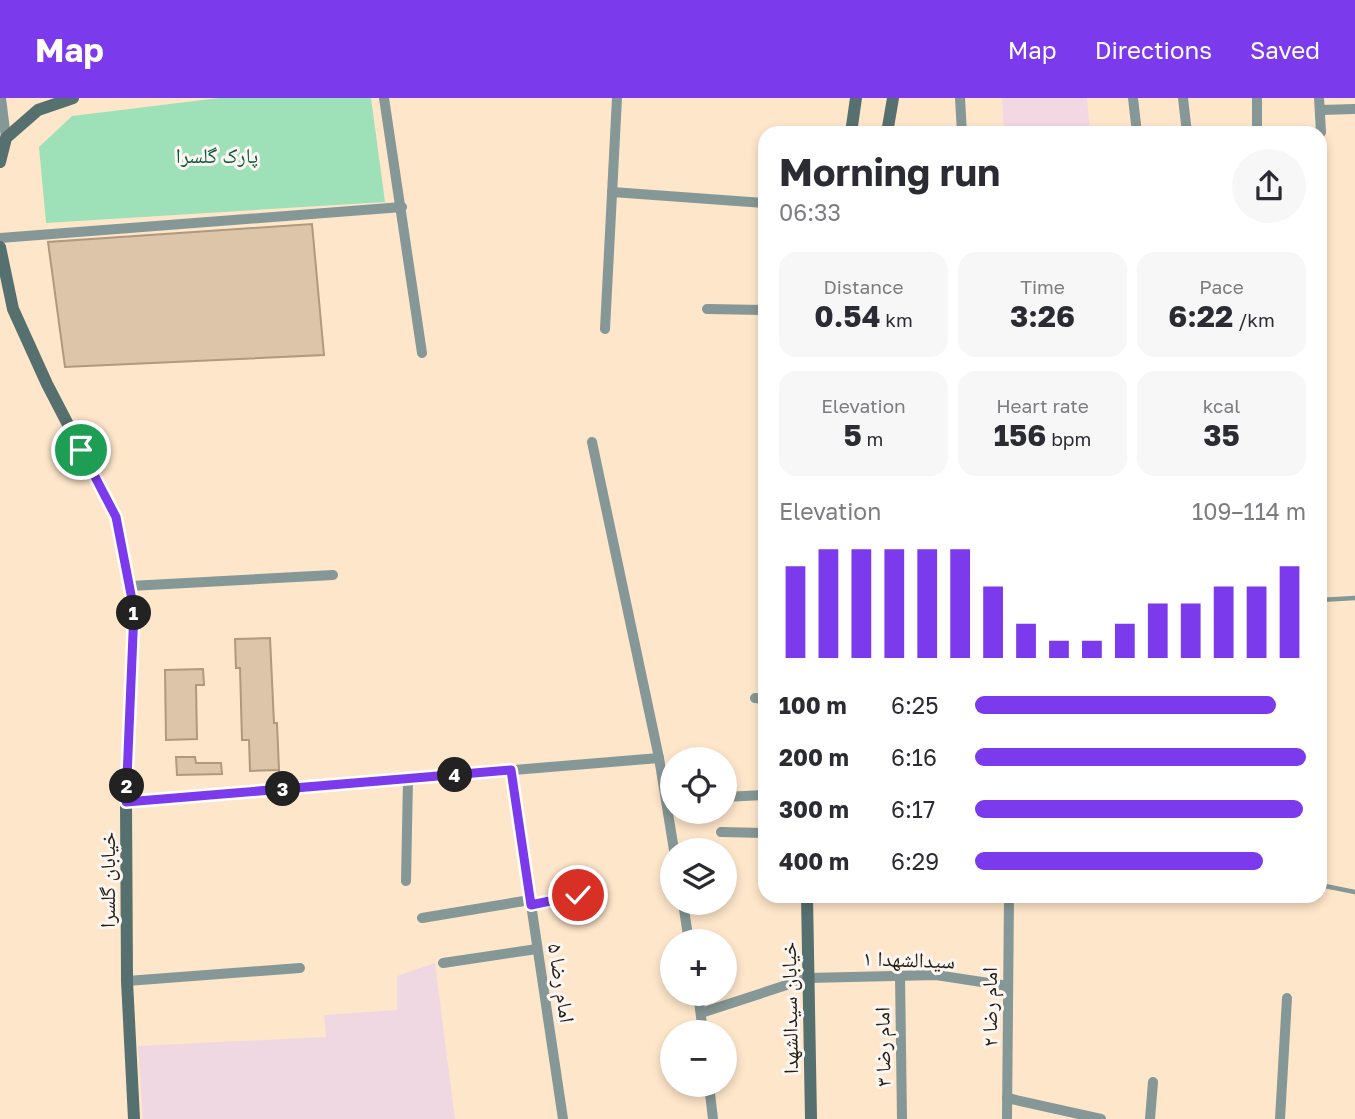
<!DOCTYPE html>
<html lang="en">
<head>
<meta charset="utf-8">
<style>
	:root { --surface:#fff; --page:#f7f7f7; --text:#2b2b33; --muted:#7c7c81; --accent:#7c3aed }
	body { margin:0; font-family:"Golos Text","Noto Naskh Arabic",sans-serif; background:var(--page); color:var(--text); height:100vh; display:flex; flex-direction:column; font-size:26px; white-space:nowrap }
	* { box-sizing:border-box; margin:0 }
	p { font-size:23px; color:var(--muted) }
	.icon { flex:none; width:38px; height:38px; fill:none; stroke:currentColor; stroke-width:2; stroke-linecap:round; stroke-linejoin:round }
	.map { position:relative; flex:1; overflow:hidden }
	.drawer { position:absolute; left:758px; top:28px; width:569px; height:777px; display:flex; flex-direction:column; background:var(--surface); border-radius:21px; box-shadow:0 4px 10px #0003 }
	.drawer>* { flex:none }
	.controls { position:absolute; left:660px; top:649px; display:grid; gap:14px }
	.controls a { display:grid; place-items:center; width:77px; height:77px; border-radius:50%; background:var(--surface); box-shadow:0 4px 10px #0003; font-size:35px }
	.pin { position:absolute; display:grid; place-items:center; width:60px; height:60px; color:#fff; margin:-30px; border:4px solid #fff; border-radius:50%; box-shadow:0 2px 7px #0007 }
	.km { position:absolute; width:35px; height:35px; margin:-18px; border-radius:50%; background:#222; color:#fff; font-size:19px; line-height:35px; text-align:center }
	.round { display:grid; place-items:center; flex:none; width:74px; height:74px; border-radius:37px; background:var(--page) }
	.head { display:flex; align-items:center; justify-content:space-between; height:119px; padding:0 21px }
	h1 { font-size:38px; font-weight:700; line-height:52px }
	.stats { display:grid; grid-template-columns:repeat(3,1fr); gap:10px; height:119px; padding:7px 21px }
	.stats div { display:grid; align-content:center; border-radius:18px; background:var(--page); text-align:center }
	.stats b { font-size:30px; font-weight:700 }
	.stats small { font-size:19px; font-weight:400 }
	.stats p { font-size:19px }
	.chart { height:196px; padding:14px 21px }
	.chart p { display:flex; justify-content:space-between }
	.chart svg { width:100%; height:126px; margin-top:7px; stroke:var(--accent); stroke-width:6 }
	ul { padding:0 21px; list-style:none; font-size:23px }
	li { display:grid; grid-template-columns:112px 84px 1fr; align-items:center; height:52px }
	li i { height:18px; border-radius:9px; background:var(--accent) }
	header { display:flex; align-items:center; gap:42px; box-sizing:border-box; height:98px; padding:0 35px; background:var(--accent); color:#fff }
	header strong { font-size:33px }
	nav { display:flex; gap:38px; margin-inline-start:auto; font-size:24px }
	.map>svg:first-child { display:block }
</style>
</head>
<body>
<header>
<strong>Map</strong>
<nav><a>Map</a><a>Directions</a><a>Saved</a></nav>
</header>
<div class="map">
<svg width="1355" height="1021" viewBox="0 0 1355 1021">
	<rect width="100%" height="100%" fill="#fee6ca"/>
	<path fill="#f0d8e3" d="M435,865L455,1021H143L138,948L326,939L324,917L397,912V878Z"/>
	<path fill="#f1d8e3" d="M1002,0H1087L1090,35H1004Z"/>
	<path fill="#9ee1b9" d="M219,0H371L385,104L46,125L39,49L72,18Z"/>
	<g fill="#ddc5aa" stroke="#af997f" stroke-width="2">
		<path d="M312,126L324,257L65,269L48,144Z"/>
		<path d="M270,540L274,625H277L279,672L250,673L249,642H242L240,570H236L235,541Z"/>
		<path d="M203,571L204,587H196L197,641L166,642L165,572Z"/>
		<path d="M176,659H195L196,665H221L222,676L177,677Z"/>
	</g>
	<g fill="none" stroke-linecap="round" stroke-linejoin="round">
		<g stroke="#859796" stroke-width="4.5">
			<path d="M1320,502L1355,500"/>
			<path d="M1320,787L1355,794"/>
		</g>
		<g stroke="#859796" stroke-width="10">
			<path d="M1,0L6,40"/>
			<path d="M384,0L422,255"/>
			<path d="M960,0L962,35"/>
			<path d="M1133,0L1137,35"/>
			<path d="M1183,0L1187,35"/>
			<path d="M1320,12L1355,11"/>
			<path d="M1257,35V0"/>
			<path d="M1314,35L1321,34L1319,0"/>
			<path d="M612,94L765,105"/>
			<path d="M0,140L402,109"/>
			<path d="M707,211L765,212"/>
			<path d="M605,231L617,0"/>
			<path d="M592,344L659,660L674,752"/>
			<path d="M130,488L333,477"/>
			<path d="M755,600L765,601"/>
			<path d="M511,672L563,1021"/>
			<path d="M724,699L765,697"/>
			<path d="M126,704L659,660"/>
			<path d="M721,734L765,735"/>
			<path d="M406,783L408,681"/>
			<path d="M683,805L689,844"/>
			<path d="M531,807L578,797"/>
			<path d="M422,820L530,802"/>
			<path d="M443,865L537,851"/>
			<path d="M900,877L902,1021"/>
			<path d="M127,883L300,870"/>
			<path d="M698,896L703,934"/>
			<path d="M701,915L808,880L936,877L1008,888"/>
			<path d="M709,987L713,1021"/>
			<path d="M1007,1000L1101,1021"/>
			<path d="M1007,1021L1009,798"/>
			<path d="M1150,1021L1153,984"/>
			<path d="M1280,1021L1287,900"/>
		</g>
		<g stroke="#55706e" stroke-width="12">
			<path d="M851,35L856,0"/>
			<path d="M887,35L893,0"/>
			<path d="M0,64L6,40L38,12L73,0"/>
			<path d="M0,149L13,211L47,286L116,419L134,512L126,704L127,883L134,1021"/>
			<path d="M807,798L811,1021"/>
		</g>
	</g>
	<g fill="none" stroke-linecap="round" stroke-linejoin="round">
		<g stroke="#fff" stroke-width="14">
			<path id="route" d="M81,352L116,419L134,512L126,704L511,672L531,807L578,797"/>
		</g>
		<use href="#route" stroke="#7c3aed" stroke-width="9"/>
	</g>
	<g text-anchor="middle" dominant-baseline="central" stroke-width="6" stroke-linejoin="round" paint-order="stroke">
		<g font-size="21" fill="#095b38" stroke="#fbf6f1">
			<text x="217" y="57">پارک گلسرا</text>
		</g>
		<g font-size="21" fill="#251c12" stroke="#fbf6f1">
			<text transform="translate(107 782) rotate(-90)">خیابان گلسرا</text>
			<text transform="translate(909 861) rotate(2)">سیدالشهدا ۱</text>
			<text transform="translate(562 885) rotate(81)">امام رضا ۵</text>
			<text transform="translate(989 909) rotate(-90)">امام رضا ۲</text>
			<text transform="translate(789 910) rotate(-91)">خیابان سیدالشهدا</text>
			<text transform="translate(882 949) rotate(-91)">امام رضا ۳</text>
		</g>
	</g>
</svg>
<div class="controls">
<a><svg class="icon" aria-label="locate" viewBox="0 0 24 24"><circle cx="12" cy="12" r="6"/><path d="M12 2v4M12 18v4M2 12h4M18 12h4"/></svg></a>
<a><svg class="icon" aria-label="layers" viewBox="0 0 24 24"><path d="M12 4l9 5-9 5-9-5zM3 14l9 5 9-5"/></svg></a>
<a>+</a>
<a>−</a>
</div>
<div class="pin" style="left:81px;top:352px;background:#1e9e55"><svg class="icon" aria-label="arrive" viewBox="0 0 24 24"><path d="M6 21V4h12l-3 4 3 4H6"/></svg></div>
<div class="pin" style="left:578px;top:797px;background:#d93025"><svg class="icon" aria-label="check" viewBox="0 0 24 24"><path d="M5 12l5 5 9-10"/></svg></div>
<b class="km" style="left:134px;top:515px">1</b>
<b class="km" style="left:127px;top:688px">2</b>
<b class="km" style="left:283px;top:691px">3</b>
<b class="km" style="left:455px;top:677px">4</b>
<section class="drawer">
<div class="head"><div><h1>Morning run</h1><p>06:33</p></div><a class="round"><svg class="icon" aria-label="share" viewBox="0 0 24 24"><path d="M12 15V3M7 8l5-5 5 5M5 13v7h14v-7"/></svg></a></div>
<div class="stats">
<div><p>Distance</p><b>0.54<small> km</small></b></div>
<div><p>Time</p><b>3:26</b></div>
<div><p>Pace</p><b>6:22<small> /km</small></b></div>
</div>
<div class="stats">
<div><p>Elevation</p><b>5<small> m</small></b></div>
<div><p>Heart rate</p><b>156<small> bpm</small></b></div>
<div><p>kcal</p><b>35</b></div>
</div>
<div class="chart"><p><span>Elevation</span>109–114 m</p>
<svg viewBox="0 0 160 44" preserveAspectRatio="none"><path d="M5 44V12M15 44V6M25 44V6M35 44V6M45 44V6M55 44V6M65 44V19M75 44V32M85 44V38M95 44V38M105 44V32M115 44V25M125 44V25M135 44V19M145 44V19M155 44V12"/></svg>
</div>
<ul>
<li><b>100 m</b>6:25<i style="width:91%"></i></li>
<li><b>200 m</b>6:16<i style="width:100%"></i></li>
<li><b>300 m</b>6:17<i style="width:99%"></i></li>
<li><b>400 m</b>6:29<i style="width:87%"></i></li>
</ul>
</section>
</div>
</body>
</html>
